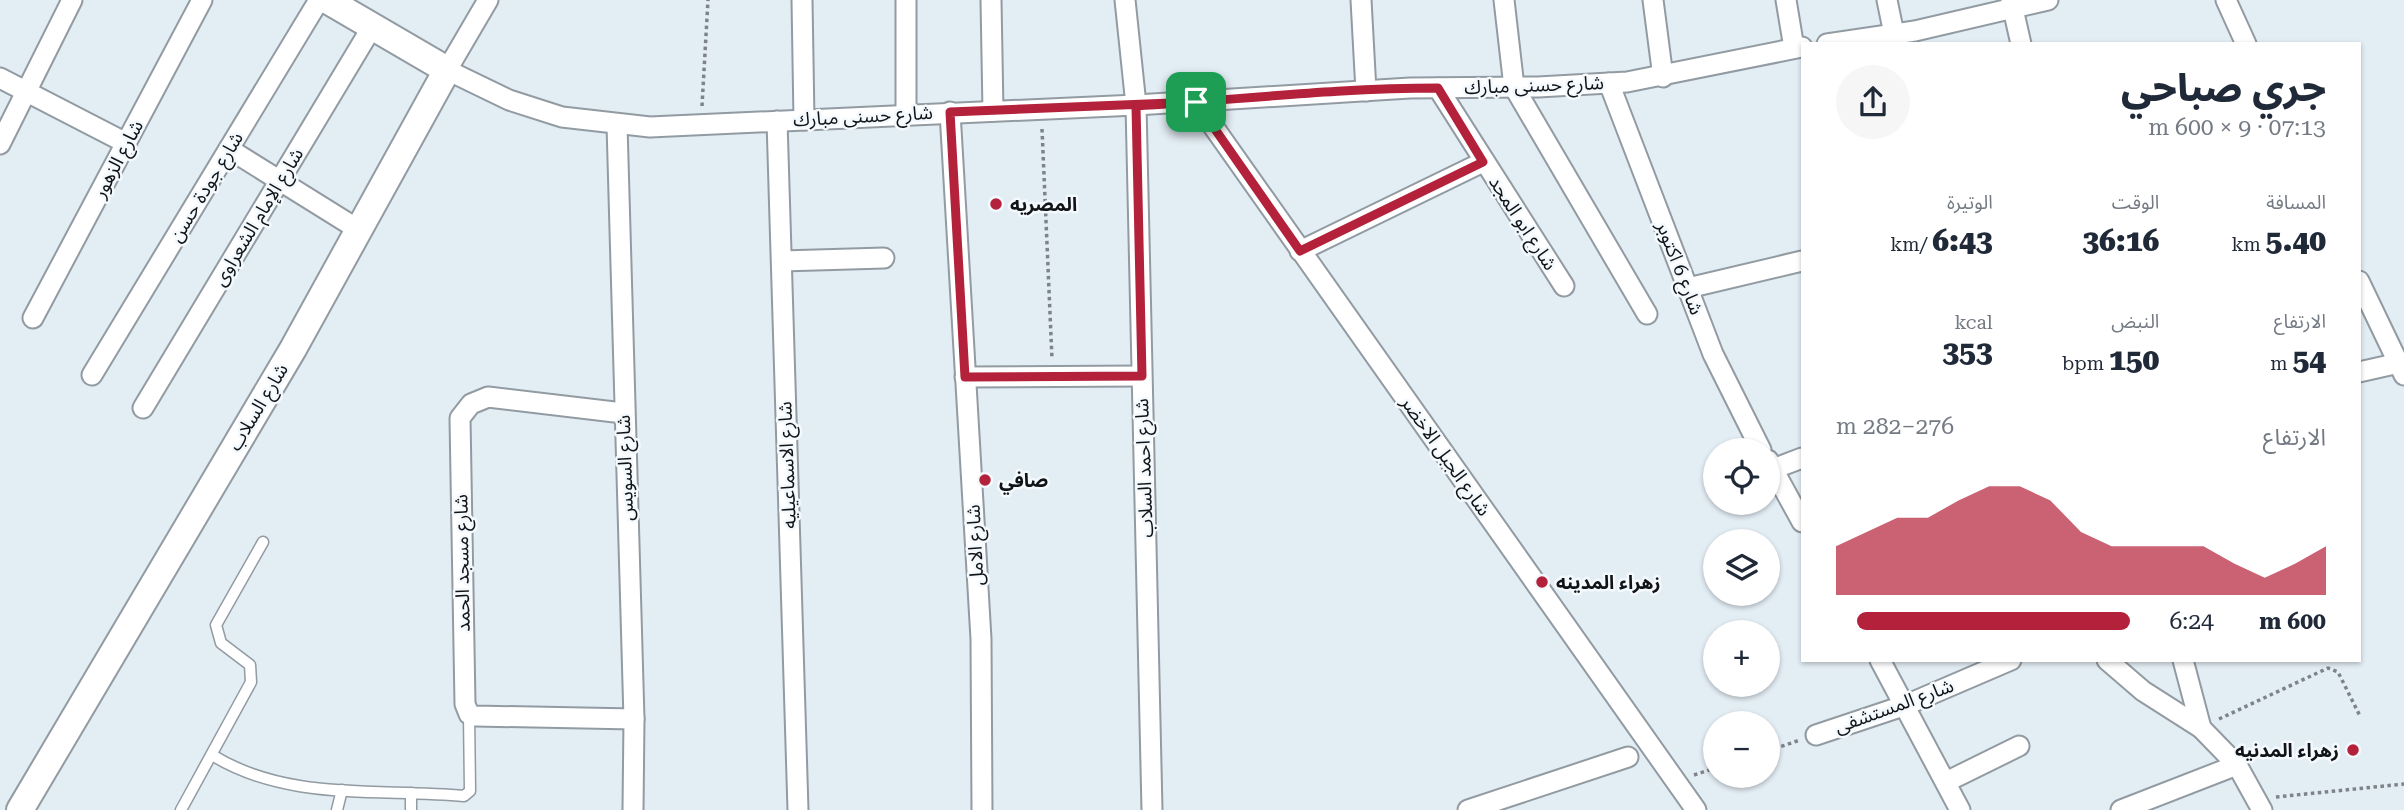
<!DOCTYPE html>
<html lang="ar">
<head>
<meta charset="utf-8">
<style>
	:root { --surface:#fff; --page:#f6f6f7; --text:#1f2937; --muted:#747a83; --accent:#b4213a }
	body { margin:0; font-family:"Roboto Serif","Noto Sans Arabic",serif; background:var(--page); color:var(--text); direction:rtl; height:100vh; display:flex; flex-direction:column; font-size:26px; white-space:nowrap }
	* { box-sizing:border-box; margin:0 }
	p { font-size:23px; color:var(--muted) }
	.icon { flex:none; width:38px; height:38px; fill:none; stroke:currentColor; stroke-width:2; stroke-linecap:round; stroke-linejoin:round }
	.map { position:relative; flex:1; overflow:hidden; direction:ltr }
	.drawer { position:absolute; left:1801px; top:42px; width:560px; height:620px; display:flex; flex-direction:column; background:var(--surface); border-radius:0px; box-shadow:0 2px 5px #0004; direction:rtl }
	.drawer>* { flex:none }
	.controls { position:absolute; left:1703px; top:438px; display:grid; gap:14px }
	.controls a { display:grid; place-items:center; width:77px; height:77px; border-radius:50%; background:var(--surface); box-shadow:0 2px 5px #0004; font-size:35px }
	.pin { position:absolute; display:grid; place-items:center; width:60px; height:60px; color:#fff; margin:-30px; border-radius:14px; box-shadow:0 4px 10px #0006 }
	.round { display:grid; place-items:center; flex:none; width:74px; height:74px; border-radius:37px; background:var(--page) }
	.summary { display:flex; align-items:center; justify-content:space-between; height:119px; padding:0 35px }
	h1 { font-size:38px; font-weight:800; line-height:52px }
	.metrics { display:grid; grid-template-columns:repeat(3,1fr); gap:10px; height:119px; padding:7px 35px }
	.metrics div { display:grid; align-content:center }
	.metrics b { font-size:30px; font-weight:800 }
	.metrics small { font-size:19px; font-weight:400 }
	.metrics p { font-size:19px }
	.chart { height:196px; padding:14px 35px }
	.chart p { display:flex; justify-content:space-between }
	.chart svg { width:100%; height:126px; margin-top:7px; fill:var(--accent); opacity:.7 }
	ul { padding:0 35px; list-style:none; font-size:23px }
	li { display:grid; grid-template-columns:112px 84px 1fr; align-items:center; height:52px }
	li i { height:18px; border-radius:9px; background:var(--accent) }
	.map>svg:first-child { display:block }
</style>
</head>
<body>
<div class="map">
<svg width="2404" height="810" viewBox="0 0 2404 810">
	<rect width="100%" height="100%" fill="#e3edf4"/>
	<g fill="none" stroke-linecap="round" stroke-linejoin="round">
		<g stroke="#929ba2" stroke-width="13">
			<g id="lane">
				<path d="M212,755C288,802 379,788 464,796L470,791L469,714"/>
				<path d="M411,793V810"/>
				<path d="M181,810L251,682L250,665L221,643L216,625L263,542"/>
				<path d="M337,810L342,790"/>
			</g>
		</g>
		<g stroke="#929ba2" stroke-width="23">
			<g id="street">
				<path d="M488,0L447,70L509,100L562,117L650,127L1136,105L1410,88L1538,87L1627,82L1802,47"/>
				<path d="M802,0L804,120"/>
				<path d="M906,0V114"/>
				<path d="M991,0L993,111"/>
				<path d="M1125,0L1136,105L1152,810"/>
				<path d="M1361,0L1366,91"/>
				<path d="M1504,0L1514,87L1647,314"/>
				<path d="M1653,0L1663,77"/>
				<path d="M1786,0L1794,48"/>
				<path d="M1887,0L1894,34"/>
				<path d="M2011,0L2021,44"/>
				<path d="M2226,0L2246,44"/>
				<path d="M1827,44L1915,31L2048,0"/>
				<path d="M0,78L126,143"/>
				<path d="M1609,83L1713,354L1761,450"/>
				<path d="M1438,88L1564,286"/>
				<path d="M1196,102L1696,810"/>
				<path d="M950,112L981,639L982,810"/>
				<path d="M777,121L798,810"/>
				<path d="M617,125L634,719L633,810"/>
				<path d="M0,144L72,0"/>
				<path d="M229,149L359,230"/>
				<path d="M1300,251L1483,162"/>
				<path d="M782,261L884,258"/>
				<path d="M2359,281L2404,375"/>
				<path d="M1688,288L1802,261"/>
				<path d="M33,318L202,0"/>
				<path d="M2359,372L2399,363"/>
				<path d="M92,375L319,0"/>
				<path d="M965,377L1141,376"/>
				<path d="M143,408L372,27"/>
				<path d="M623,413L488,397L471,404L460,418L465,704L469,714L475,716L634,719"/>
				<path d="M1768,460L1802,522"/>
				<path d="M1773,469L1802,458"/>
				<path d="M1880,660L1960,810"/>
				<path d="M2107,660L2143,691L2201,728"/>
				<path d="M2183,660L2201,728L2237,765L2262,810"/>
				<path d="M1816,735L1906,705L2011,660"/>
				<path d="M1946,782L2019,746"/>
				<path d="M1468,810L1628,757"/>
				<path d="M2121,810L2237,765"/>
			</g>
		</g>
		<g stroke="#929ba2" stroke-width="30">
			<path id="secondary" d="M20,810L293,349L447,70L327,0"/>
		</g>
		<g stroke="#7d8389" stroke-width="3.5" stroke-dasharray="3.5 3.5" stroke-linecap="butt">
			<path d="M702,106L708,0"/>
			<path d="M1042,129L1052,359"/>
			<path d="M2219,719L2328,668L2338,672L2360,716"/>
			<path d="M1768,751L1800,740"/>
			<path d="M1694,775L1715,768"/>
			<path d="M2276,797L2404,784"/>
		</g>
		<use href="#lane" stroke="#fff" stroke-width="10"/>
		<use href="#street" stroke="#fff" stroke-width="19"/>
		<use href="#secondary" stroke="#fff" stroke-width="26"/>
	</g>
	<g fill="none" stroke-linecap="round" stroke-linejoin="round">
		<g stroke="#fff" stroke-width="14">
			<path id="route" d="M1196,102L950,112L965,377L1142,376L1136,106C1237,100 1337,88 1438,88L1483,162L1300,251L1196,102"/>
		</g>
		<use href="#route" stroke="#b4213a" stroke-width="9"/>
	</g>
	<g fill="#b4213a" stroke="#f4f9fe" stroke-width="2.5">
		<circle cx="996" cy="204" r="7"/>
		<circle cx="985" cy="480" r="7"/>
		<circle cx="1542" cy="582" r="7"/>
		<circle cx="2353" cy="750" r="7"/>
	</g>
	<g text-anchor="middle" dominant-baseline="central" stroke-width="5" stroke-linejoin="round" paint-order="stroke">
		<g font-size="19" fill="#111417" stroke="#f4f9fe">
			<text transform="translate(1534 85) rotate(-2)">شارع حسنى مبارك</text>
			<text transform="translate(863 116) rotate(-3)">شارع حسنى مبارك</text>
			<text transform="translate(118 159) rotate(-62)">شارع الزهور</text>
			<text transform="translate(206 187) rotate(-59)">شارع جودة حسن</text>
			<text transform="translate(258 217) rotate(-59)">شارع الإمام الشعراوى</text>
			<text transform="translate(1523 223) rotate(57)">شارع ابو المجد</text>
			<text transform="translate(1680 268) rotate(69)">شارع 6 اكتوبر</text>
			<text transform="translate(258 407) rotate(-59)">شارع السلاب</text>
			<text transform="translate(1446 456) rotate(55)">شارع الجبل الاخضر</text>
			<text transform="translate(787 465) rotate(-92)">شارع الاسماعيليه</text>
			<text transform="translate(625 468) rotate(-92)">شارع السويس</text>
			<text transform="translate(1144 468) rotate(-92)">شارع احمد السلاب</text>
			<text transform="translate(975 545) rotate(-93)">شارع الامل</text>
			<text transform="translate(462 563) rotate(-91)">شارع مسجد الحمد</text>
			<text transform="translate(1894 706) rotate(-20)">شارع المستشفى</text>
		</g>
		<g font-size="19" font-weight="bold" fill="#111417" stroke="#f4f9fe" text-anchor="start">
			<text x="1010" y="204">المصريه</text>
			<text x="999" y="480">صافي</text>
			<text x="1556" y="582">زهراء المدينه</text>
			<text x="2339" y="750" text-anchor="end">زهراء المدنيه</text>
		</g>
	</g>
</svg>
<div class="controls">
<a><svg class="icon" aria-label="locate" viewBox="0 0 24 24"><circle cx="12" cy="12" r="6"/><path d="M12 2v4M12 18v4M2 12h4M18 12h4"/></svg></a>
<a><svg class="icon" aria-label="layers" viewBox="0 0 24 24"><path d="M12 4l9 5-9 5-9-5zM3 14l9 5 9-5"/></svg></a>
<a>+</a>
<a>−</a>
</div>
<div class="pin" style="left:1196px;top:102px;background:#1e9e55"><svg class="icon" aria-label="arrive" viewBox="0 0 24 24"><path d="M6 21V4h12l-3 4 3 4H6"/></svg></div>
<section class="drawer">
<div class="summary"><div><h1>جري صباحي</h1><p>07:13 · 9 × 600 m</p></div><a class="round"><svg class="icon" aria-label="share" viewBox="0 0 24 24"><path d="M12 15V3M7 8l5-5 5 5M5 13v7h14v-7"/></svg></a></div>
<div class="metrics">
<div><p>المسافة</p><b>5.40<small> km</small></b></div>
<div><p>الوقت</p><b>36:16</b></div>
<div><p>الوتيرة</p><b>6:43<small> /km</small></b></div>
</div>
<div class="metrics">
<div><p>الارتفاع</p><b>54<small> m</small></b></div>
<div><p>النبض</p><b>150<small> bpm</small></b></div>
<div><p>kcal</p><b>353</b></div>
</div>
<div class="chart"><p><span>الارتفاع</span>276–282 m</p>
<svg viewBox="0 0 160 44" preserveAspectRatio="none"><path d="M0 44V27L10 22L20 17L30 17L40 11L50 6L60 6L70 11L80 22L90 27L100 27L110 27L120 27L130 33L140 38L150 33L160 27V44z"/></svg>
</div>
<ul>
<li><b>600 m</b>6:24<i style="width:93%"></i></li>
</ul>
</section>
</div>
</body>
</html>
